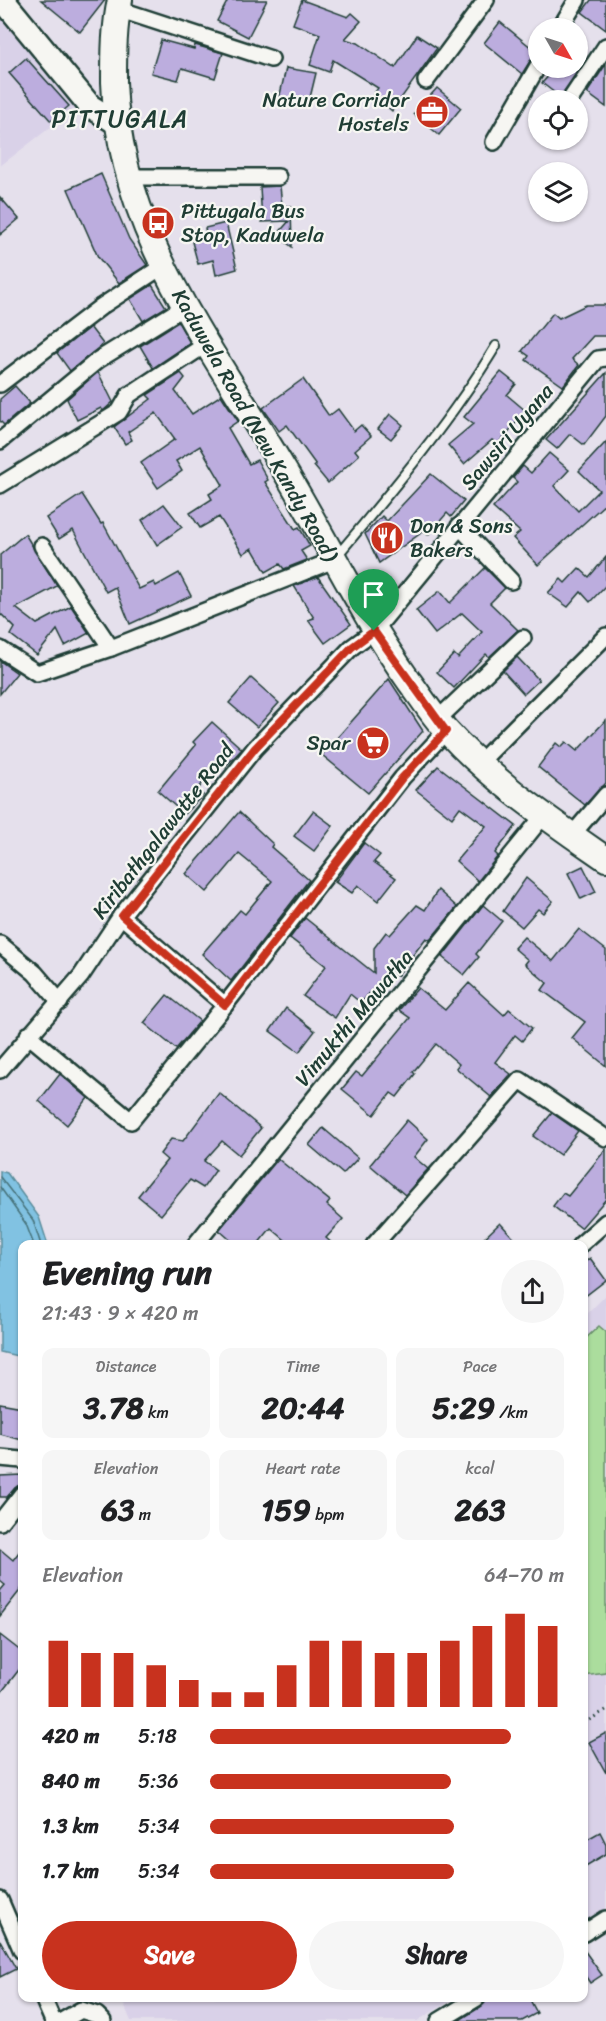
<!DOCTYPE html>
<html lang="en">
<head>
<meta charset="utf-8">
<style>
	:root { --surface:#fff; --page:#f6f6f6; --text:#202124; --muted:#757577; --accent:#c8321e }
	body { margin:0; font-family:Sriracha,sans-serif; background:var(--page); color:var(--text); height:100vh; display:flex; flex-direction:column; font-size:22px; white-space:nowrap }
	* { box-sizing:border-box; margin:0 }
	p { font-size:20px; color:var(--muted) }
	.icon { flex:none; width:33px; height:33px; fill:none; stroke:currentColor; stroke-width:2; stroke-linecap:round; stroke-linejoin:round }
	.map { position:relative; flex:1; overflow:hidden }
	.details { position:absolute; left:18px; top:1240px; width:570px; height:762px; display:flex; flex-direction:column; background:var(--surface); border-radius:12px; box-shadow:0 2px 4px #0004 }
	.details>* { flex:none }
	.needle { width:39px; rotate:129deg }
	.controls { position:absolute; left:528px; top:18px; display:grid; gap:12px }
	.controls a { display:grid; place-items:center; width:60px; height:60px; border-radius:50%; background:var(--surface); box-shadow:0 2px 4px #0004; font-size:30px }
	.pin { position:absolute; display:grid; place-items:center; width:51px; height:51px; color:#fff; margin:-62px -26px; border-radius:50% 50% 50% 0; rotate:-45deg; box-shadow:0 0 6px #0007 }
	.pin .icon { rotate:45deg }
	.round { display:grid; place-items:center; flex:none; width:63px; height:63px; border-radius:32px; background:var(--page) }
	.headline { display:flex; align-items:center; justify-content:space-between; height:102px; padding:0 24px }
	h1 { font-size:33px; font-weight:800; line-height:45px }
	.stats { display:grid; grid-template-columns:repeat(3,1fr); gap:9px; height:102px; padding:6px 24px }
	.stats div { display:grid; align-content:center; border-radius:12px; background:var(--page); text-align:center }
	.stats b { font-size:30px; font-weight:800 }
	.stats small { font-size:16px; font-weight:400 }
	.stats p { font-size:16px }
	.chart { height:168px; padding:12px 24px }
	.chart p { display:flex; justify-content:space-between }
	.chart svg { width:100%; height:108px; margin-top:6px; stroke:var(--accent); stroke-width:6 }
	.action { display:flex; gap:12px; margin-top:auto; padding:12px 24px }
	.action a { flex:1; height:69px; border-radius:36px; background:var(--accent); color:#fff; font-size:24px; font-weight:800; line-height:69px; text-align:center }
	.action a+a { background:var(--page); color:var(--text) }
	ul { padding:0 24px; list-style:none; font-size:20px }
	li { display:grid; grid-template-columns:96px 72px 1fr; align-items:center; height:45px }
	li i { height:15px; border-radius:8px; background:var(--accent) }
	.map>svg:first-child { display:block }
</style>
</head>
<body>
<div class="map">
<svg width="606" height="2021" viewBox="0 0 606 2021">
	<rect width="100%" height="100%" fill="#e5e0ec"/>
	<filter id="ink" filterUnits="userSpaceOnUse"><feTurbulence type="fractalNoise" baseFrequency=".0167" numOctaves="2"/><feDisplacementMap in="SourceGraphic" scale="12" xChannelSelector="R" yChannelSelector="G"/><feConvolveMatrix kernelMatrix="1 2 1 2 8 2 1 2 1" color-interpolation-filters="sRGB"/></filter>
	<g filter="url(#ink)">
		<g fill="#d9d1e8">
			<path d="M0,11L22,43L62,91L78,106L0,166Z"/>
			<path d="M606,1295V1912L584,1925V1317Z"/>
			<path d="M121,1998H455L417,2021H131Z"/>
		</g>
		<path fill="#abdd9d" stroke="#658d68" stroke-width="1.5" d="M599,1326L606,1332V1673L584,1676V1340Z"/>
		<path fill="#81c2e2" stroke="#5a8d9c" stroke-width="1.5" d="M0,1171L7,1173L39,1217L48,1245H22V1357L0,1352Z"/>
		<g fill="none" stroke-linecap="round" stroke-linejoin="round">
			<g stroke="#46727a" stroke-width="1.5">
				<path d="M0,1177L33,1220L41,1245"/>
				<path d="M0,1187L26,1224L34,1245"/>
			</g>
		</g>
		<g fill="#bcadde" stroke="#1f3d34" stroke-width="1.5">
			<path d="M41,0H105L80,32Z"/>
			<path d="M228,0H267L248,37L217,21Z"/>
			<path d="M302,0L348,17L352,13L361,21L345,39L358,43L395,68L417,35L437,48L392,111L373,95L378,88L333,60L329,72L310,65L320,34L293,24Z"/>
			<path d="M591,0H606V30L582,12Z"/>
			<path d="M500,22L538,53V56L530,61L522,74L484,43Z"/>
			<path d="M161,40L194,49L195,45L223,53L215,78L182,68L178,80L151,73Z"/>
			<path d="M26,58L69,106L51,121L9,73Z"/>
			<path d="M606,64V107L587,93Z"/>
			<path d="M286,68L316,73L308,106L279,99Z"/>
			<path d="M556,68H571L577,72L560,97L542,83Z"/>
			<path d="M437,88L461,108L439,135L414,114Z"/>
			<path d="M101,174L129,239L147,265L119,283L98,257L68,189Z"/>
			<path d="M280,186L282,206H291L292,247L277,235L289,221L262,222L260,187Z"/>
			<path d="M0,197L19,219L0,235Z"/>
			<path d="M226,223L237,269L216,275L213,260L198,264L192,242L207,238L205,228Z"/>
			<path d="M152,285L166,307L143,321L130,299Z"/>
			<path d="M586,305H606V336H593L572,359L579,365L563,386L526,360L529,356L522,351L553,313L559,318Z"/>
			<path d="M178,322L190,343L153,368L140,346Z"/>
			<path d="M90,327L103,344L70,371L57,353Z"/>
			<path d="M98,372L113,402L103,411L101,408L77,420L67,399Z"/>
			<path d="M501,372L516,384L507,395L526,411L498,444L492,440L464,464L448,445L473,424L464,417Z"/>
			<path d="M181,373L185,378L175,391L192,414L221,395L238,421L228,428L249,464L257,460L268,480L265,482L295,529L299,527L310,546L301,551L307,560L284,569L280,564L266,572L252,548L243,554L219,517L200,528L190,513L212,499L209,494L223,485L200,446L176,461L182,471L158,488L141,463L175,439L156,413L128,432L132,440L125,444L114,427L151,399L147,395Z"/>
			<path d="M606,373V416L584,445L570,434L557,449L546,440Z"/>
			<path d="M303,379L329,416L338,409L354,431L361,425L371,436L355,450L359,455L328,483L314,466L316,465L287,425L279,431L263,408Z"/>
			<path d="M15,386L30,403L4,425L0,421V399Z"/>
			<path d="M390,414L403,425L391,439L378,429Z"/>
			<path d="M606,442V503L538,565L513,538L520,532L493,508L517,482L513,478L523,466L531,473L549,453L569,470L554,486L578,511L599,490L579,471Z"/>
			<path d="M431,474L464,501L451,517L447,513L428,535L424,531L379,563L365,534L382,516L387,521Z"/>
			<path d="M82,494L101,524L103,523L139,589L154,582L156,586L179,573L191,596L130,624L115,587L106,592L73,530L59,539L46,518Z"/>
			<path d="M164,504L182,527L157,545L142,520Z"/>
			<path d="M25,534L57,586L16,608L37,624L71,606L89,633L65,646L57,630L37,655L11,635L15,628L2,615L0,616V555Z"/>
			<path d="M606,557V585L590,602L581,592L568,607L548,593L561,579L565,583L579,568L589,577Z"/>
			<path d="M485,568L505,588L490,603L518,630L489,657L486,654L454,688L437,672L454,654L458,658L482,632L462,613L435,634L416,610L440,591L450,603Z"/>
			<path d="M318,577L351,624L325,643L308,620L314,618L294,586Z"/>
			<path d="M517,657L539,680L524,694L503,671Z"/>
			<path d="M0,661L17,673L0,694Z"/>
			<path d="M251,678L279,703L257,727L229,703Z"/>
			<path d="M389,679L423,731L368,793L322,755Z"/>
			<path d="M606,720V783L585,805L538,767L556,743L561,747L566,742L577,751Z"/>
			<path d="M212,722L242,749L225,767L218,761L197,791L203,795L184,814L158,791L196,745L193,742Z"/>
			<path d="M438,766L516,826L495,853L498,856L478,881L456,861L486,826L460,807L452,818L416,790Z"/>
			<path d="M313,811L333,826L314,851L294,836Z"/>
			<path d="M239,812L273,844L271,847L309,880L231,981L202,954L240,910L245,914L272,881L239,854L207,892L186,874Z"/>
			<path d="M364,843L380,855L374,862L396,878L378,901L358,885L352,893L335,882Z"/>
			<path d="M583,866L596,892L581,899L568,873Z"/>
			<path d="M526,878L553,901L543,913L538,909L522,927L503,911Z"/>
			<path d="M438,890L457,907L430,940L426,938L397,976L389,971L361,1003L350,994L335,1018L303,996L326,966L290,938L305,918L374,973V948L386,932L390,935L417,905L425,910Z"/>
			<path d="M483,905L502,921L476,954L479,957L464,975L442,957Z"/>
			<path d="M579,929L606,950V1066L572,1038L585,1022L542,990L547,983L525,964L528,960L514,948L524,937L553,961Z"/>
			<path d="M469,983L504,1015L509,1009L532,1028L522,1041L515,1035L495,1062L511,1074L491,1097L456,1068L459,1064L436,1044L413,1072L415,1074L397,1097L391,1093L374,1115L342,1089L356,1072L362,1076L410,1018L399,1010L418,988L445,1010Z"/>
			<path d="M167,995L200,1021L176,1049L144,1023Z"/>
			<path d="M286,1008L315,1031L299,1052L270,1031Z"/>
			<path d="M60,1074L88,1098L67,1125L39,1101Z"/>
			<path d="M219,1093L261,1128L239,1155L222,1141L204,1161L216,1170L203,1188L190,1180L161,1215L138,1196L167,1160L160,1154L171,1139L183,1141Z"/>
			<path d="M552,1113L578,1131L560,1155L533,1136Z"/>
			<path d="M407,1120L428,1139L414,1157L428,1169L405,1195L370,1165Z"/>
			<path d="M323,1128L358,1158L343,1174L309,1145Z"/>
			<path d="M606,1149V1199L581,1228L553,1206L563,1193L568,1196Z"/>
			<path d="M278,1159L330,1201L327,1205L343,1219L326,1238L334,1245H291L271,1228L257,1245H236L219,1230Z"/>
			<path d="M500,1223L520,1245H477Z"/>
			<path d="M590,1258L606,1280L584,1297V1263Z"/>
			<path d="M0,1403L22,1407V1440L0,1434Z"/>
			<path d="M22,1475V1484L15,1488L7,1497H0V1476Z"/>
			<path d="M22,1548V1588L0,1616V1591L5,1585L0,1581V1549L13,1560Z"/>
			<path d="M0,1635L22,1652V1666L0,1694Z"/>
			<path d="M606,1733V1773L589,1742Z"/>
			<path d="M600,1832L606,1844V1854L584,1867V1841Z"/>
			<path d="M0,1940L16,1969L0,1977Z"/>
			<path d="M584,1950L602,1975L590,1983L584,1974Z"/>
			<path d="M487,1998H529L537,2013L522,2021H458L482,2006Z"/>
		</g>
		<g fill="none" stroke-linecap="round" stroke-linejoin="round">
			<g stroke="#1f3d34" stroke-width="12">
				<path id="lane" d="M336,557C393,489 450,422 496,346"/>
			</g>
			<g stroke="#1f3d34" stroke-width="20">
				<g id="street">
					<path d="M118,9L271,59"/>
					<path d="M560,28L577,0"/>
					<path d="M426,81L486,0"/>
					<path d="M570,100L606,46"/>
					<path d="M494,142L538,66"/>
					<path d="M127,177H278"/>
					<path d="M0,384L102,306L163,266"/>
					<path d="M0,441L98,360L184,307"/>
					<path d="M0,485L119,412L129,395L205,345"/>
					<path d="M459,526L511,581"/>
					<path d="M42,546L111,648"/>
					<path d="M0,649L37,673L111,648L334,560"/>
					<path d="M437,720L523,638"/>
					<path d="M479,763L606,636"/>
					<path d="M572,835L606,795"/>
					<path d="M121,916L225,1005L402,778L446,731"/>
					<path d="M0,944L35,973L60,1002"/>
					<path d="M28,1035L131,1121L225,1005"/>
					<path d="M0,1070L81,976L121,916L255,748L352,647L374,631L598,359L606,358"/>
					<path d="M195,1245L544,815"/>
					<path d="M374,1245L520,1080L606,1138"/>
					<path d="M580,1245L606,1222"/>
					<path d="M0,1458L22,1460"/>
					<path d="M0,1522L22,1494"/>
					<path d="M0,1900L22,1951"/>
					<path d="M584,1933L606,1919"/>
					<path d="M43,1998L53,2021"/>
					<path d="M62,2021L81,2010L97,2015L103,2021"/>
					<path d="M439,2021L477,1998"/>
				</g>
			</g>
			<g stroke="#1f3d34" stroke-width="27">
				<path id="secondary" d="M3,0L90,106L115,122"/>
			</g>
			<g stroke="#1f3d34" stroke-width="28">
				<path id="primary" d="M120,0C114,27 114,54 114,82C119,232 210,344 283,468C326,539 360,612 409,681C421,697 432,715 446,730C492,781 550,820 606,859"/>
			</g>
			<path stroke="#1f3d34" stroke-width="3" stroke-dasharray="1.5 4.5" stroke-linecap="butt" d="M584,1723L606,1710"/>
			<use href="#lane" stroke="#f6f6f2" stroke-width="8"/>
			<use href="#street" stroke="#f6f6f2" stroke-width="15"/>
			<use href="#secondary" stroke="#f6f6f2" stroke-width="22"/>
			<use href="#primary" stroke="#f6f6f2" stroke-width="24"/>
		</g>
	</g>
	<g fill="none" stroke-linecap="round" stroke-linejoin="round" filter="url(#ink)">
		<g stroke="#fff" stroke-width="12">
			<path id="route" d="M374,631L446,731L402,778L225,1005L122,916L255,748L352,647Z"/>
		</g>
		<use href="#route" stroke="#c8321e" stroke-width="8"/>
	</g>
	<defs>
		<g id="office-disc" transform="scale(1.725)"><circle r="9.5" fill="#c8321e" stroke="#f6f6f2"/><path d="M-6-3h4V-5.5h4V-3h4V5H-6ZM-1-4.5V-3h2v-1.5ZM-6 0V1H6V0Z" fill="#fff"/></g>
		<g id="bus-disc" transform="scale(1.725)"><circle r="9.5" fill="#c8321e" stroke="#f6f6f2"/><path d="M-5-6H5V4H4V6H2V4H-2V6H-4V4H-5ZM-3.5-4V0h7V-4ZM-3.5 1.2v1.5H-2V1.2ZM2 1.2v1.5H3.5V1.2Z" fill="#fff"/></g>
		<g id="restaurant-disc" transform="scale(1.725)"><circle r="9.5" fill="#c8321e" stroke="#f6f6f2"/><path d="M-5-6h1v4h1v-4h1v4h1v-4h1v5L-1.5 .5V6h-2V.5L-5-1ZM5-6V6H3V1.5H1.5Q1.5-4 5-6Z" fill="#fff"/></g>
		<g id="supermarket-disc" transform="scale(1.725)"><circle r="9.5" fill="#c8321e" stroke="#f6f6f2"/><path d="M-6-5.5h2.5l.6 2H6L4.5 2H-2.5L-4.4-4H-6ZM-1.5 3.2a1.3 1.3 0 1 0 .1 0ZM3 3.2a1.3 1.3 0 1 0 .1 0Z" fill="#fff"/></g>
	</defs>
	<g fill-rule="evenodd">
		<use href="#office-disc" x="432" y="112"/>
		<use href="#bus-disc" x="158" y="223"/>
		<use href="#restaurant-disc" x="387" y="538"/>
		<use href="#supermarket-disc" x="373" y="743"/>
	</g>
	<g text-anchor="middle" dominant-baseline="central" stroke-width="4.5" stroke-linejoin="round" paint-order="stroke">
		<g font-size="21" fill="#1f3d34" stroke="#f6f6f2" text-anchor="end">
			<text x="409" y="100">Nature Corridor<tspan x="409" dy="24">Hostels</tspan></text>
			<text x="181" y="211" text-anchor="start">Pittugala Bus<tspan x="181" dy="24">Stop, Kaduwela</tspan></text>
			<text x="410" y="526" text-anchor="start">Don &amp; Sons<tspan x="410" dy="24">Bakers</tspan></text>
			<text x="350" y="743">Spar</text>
		</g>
		<g font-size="21" fill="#1f3d34" stroke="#f6f6f2">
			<text transform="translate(255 425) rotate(60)">Kaduwela Road (New Kandy Road)</text>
			<text transform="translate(507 437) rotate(-50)">Sawsiri Uyana</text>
			<text transform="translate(163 831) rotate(-52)">Kiribathgalawatte Road</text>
			<text transform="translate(354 1018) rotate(-50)">Vimukthi Mawatha</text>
		</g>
		<g font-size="24" letter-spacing="1.5" fill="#1f3d34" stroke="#f6f6f2">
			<text x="120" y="119">PITTUGALA</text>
		</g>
	</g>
</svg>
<div class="controls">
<a><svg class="needle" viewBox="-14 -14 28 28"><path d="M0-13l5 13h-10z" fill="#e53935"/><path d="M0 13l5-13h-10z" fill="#757577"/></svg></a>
<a><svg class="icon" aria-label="locate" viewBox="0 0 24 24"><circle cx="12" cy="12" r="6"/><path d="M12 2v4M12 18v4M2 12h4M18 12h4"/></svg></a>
<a><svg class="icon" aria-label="layers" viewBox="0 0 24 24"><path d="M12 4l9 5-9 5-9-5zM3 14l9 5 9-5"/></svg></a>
</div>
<div class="pin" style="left:374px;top:631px;background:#1e9e55"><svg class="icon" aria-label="arrive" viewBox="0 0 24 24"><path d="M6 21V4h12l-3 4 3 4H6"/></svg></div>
<section class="details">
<div class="headline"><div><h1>Evening run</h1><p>21:43 · 9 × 420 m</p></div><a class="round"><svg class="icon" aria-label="share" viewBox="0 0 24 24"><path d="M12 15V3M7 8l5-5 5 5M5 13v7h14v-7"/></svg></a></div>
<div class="stats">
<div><p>Distance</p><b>3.78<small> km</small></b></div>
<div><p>Time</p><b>20:44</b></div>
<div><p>Pace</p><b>5:29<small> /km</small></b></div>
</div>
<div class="stats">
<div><p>Elevation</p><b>63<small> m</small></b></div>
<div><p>Heart rate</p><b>159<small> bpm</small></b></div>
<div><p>kcal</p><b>263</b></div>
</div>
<div class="chart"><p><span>Elevation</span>64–70 m</p>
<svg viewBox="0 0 160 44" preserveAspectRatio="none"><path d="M5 44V17M15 44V22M25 44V22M35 44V27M45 44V33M55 44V38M65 44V38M75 44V27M85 44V17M95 44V17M105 44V22M115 44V22M125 44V17M135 44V11M145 44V6M155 44V11"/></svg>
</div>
<ul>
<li><b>420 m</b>5:18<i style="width:85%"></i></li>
<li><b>840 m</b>5:36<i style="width:68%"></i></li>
<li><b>1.3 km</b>5:34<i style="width:69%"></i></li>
<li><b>1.7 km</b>5:34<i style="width:69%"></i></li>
</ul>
<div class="action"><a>Save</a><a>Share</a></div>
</section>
</div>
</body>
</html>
